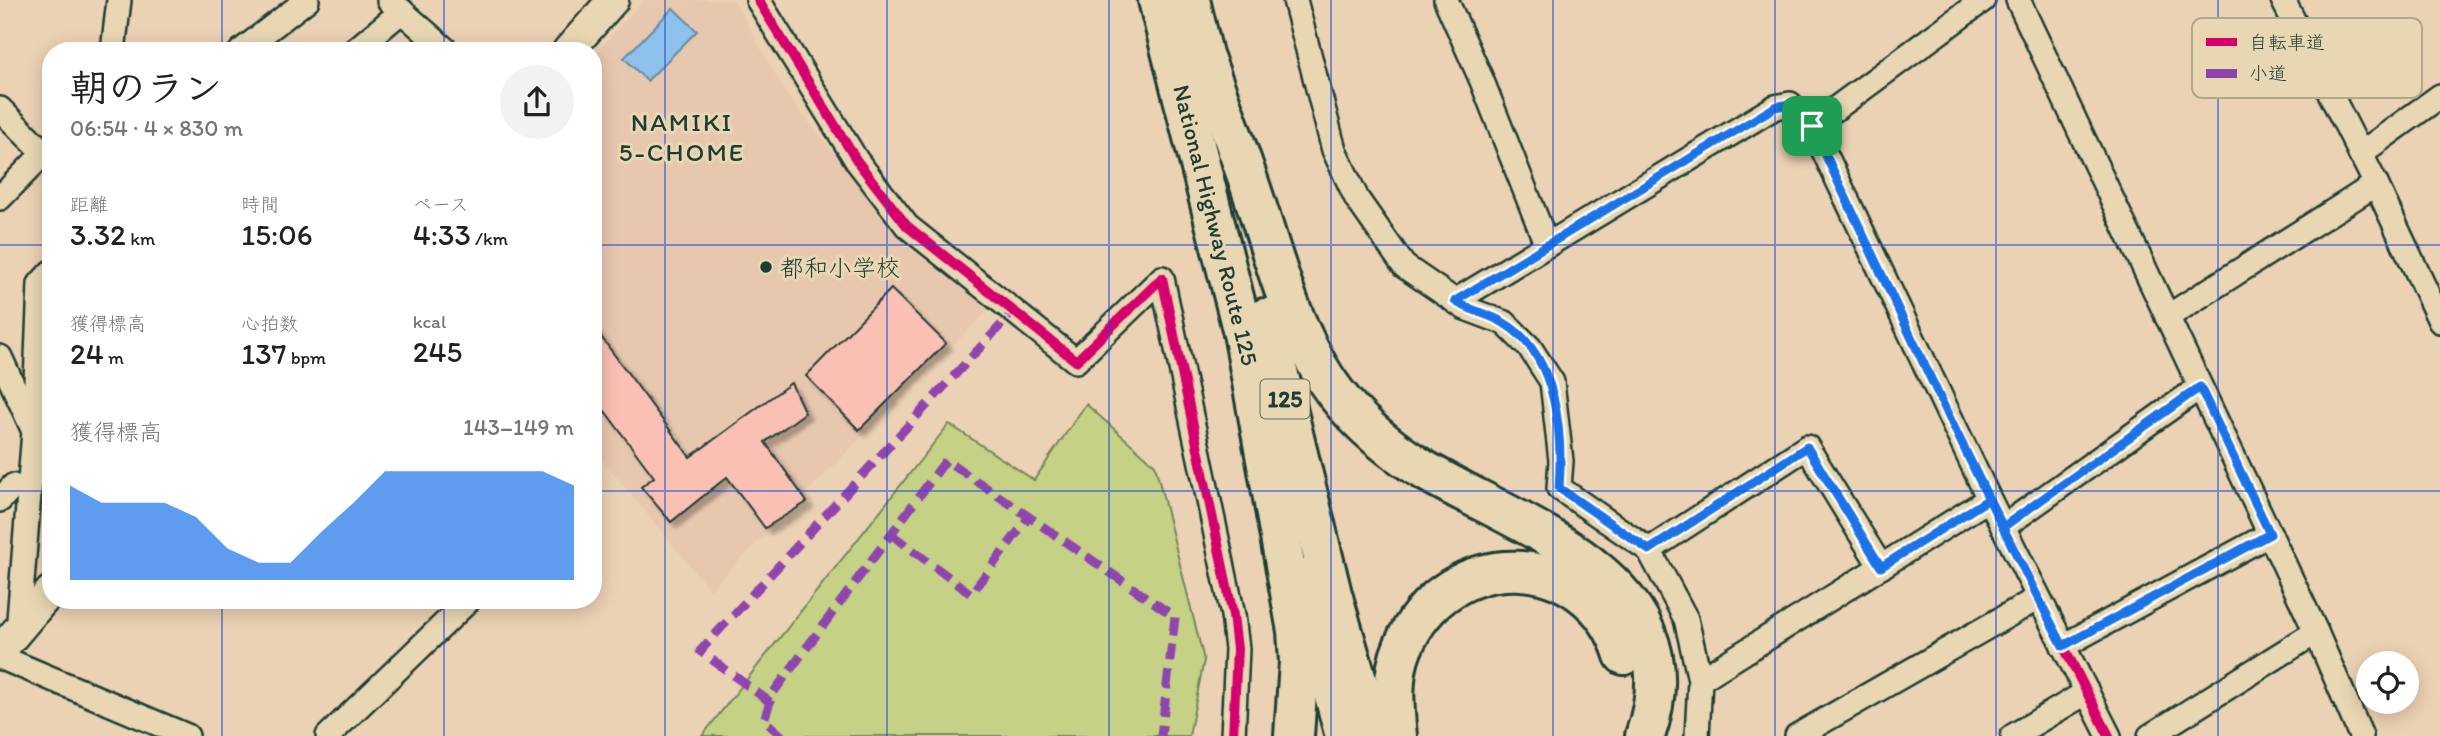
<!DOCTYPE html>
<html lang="ja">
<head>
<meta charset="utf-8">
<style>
	:root { --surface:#fff; --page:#f2f2f2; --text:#222; --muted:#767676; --accent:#1a73e8 }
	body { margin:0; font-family:Itim,"Klee One",sans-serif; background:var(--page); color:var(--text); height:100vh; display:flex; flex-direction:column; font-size:26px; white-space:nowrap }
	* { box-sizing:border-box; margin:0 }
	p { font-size:23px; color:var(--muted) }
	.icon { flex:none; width:38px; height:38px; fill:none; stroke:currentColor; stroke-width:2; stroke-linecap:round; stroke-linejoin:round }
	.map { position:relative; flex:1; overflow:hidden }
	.panel { position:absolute; left:42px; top:42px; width:560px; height:567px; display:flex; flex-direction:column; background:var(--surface); border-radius:28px; box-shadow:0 4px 18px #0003 }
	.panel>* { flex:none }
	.controls { position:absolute; left:2356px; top:651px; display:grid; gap:14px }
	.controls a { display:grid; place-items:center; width:63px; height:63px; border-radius:50%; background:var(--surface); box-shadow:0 4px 18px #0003; font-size:35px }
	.pin { position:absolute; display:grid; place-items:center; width:60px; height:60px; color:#fff; margin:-30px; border-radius:14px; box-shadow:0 4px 10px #0006 }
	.round { display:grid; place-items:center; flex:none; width:74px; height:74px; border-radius:37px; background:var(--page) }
	.head { display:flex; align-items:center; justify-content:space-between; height:119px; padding:0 28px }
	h1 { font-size:38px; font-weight:600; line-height:52px }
	.figures { display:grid; grid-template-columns:repeat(3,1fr); gap:10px; height:119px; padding:7px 28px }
	.figures div { display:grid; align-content:center }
	.figures b { font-size:30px; font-weight:600 }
	.figures small { font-size:19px; font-weight:400 }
	.figures p { font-size:19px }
	.chart { height:196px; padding:14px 28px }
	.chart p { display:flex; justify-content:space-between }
	.chart svg { width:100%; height:126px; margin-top:7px; fill:var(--accent); opacity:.7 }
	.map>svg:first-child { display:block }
</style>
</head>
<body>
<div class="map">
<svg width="2440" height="736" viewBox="0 0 2440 736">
	<defs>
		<filter id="shadow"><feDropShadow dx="6" dy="6" stdDeviation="2" flood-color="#0004"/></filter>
	</defs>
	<rect width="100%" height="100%" fill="#ecd2b4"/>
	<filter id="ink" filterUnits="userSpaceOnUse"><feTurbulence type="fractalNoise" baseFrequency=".0143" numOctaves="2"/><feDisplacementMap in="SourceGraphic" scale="14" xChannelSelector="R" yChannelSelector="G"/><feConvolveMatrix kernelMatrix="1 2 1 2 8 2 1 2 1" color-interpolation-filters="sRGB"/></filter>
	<g filter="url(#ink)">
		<path fill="#e8c7af" d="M644,0H734L786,94L891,223L988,310L710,590L593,449V55Z"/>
		<path fill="#c5d185" stroke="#72875c" stroke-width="2" d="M1086,404L1155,465L1204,660L1189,736H702L949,424L1034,480Z"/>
		<path fill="#8ec1eb" stroke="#628ca2" stroke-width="2" d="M673,8L697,31L647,81L624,58Z"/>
		<g fill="#fac0b3" stroke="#1f3d34" stroke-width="2" filter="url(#shadow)">
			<path d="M891,289L946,343L859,430L806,376Z"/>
			<path d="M593,326L690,457L791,383L805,413L765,442L807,502L765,528L727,477L671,522L641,487L654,477L593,395Z"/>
		</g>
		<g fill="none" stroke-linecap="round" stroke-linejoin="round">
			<g stroke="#1f3d34" stroke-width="28">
				<g id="minor">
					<path d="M389,0L447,51"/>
					<path d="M758,0L857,161L907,226L1076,361L1162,278L1233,615L1237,649L1233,736"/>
					<path d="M1295,0L1334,150L1357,199L1404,266L1465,308L1505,323L1530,348L1552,382L1561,461L1559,488L1649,550L1686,619L1700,680L1697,736"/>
					<path d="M1446,0L1482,81L1546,243"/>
					<path d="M2018,0L2316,632L2361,736"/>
					<path d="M2283,0L2376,184L2440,321"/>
					<path d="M113,51L119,0"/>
					<path d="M241,51L307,0"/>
					<path d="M354,51L402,11"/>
					<path d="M0,109L44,153L0,198"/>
					<path d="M1812,126L1983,0"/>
					<path d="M2360,154L2440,96"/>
					<path d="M1455,301L1775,107L1790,104L1812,126L1989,499L2109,736"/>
					<path d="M2167,317L2376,184"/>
					<path d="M0,357L32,427"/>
					<path d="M0,500L13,486L28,492"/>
					<path d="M2003,527L2200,387"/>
					<path d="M1649,550L1807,447L1881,567"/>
					<path d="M18,632L34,431L40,284L51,272"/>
					<path d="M2063,646L2270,534"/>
					<path d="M0,657L187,736"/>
					<path d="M1700,680L1989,499"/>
					<path d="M328,736L469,600"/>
					<path d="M1797,736L2038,598"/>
					<path d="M2013,736L2087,692"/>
					<path d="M2150,736L2316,632"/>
				</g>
			</g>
			<g stroke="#1f3d34" stroke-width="35">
				<g id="tertiary">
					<path d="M568,51L613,0"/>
					<path d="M0,651L51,591"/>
				</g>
			</g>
			<g stroke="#1f3d34" stroke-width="44">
				<g id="trunk">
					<path d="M1158,0L1251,364"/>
					<path d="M1190,0L1212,92"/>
					<path d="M1265,318L1332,594L1373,736"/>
					<path d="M1303,579L1345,736"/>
				</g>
			</g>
			<g stroke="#1f3d34" stroke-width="44">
				<g id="motorway">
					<path d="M1205,60C1223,110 1242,159 1258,210C1277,268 1293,329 1327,381C1350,415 1384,445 1419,467C1519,528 1700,578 1645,736"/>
					<path d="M1243,332L1297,631L1299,662L1294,736"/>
					<path d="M1397,736C1394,707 1391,674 1403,647C1447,542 1590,546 1624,655"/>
				</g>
			</g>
			<use href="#minor" stroke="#e9d7b4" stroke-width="23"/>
			<use href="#tertiary" stroke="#e9d7b4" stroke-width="30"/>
			<use href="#trunk" stroke="#e9d7b4" stroke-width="38"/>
			<use href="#motorway" stroke="#e9d7b4" stroke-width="38"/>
			<g stroke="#8e44ad" stroke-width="9" stroke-dasharray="18 9" stroke-linecap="butt">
				<path d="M891,534L971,594L1029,517"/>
				<path d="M770,702L700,651L1013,312"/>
				<path d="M782,736L764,720L773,693L946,460L1175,617L1161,736"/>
			</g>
			<g stroke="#e9d7b4" stroke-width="15">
				<g id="cycleway">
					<path d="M758,0L857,161L907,226L1076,361L1162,278L1233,615L1237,649L1233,736"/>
					<path d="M1455,301L1775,107L1790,104L1812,126L1989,499L2109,736"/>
				</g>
			</g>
			<use href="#cycleway" stroke="#d6006c" stroke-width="10"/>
		</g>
	</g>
	<g fill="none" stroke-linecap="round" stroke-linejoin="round" filter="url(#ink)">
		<g stroke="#fff" stroke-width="14">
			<path id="route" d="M1812,126L1790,104L1775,107L1455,301C1470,311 1488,313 1504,323C1557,354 1563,433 1559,488L1649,550L1807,447L1881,567L1989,499L2003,527L2200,387L2270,534L2063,646C1974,475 1894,300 1812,126"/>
		</g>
		<use href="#route" stroke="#1a73e8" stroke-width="9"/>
	</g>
	<path fill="none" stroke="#1d4ed8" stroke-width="2" stroke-opacity="0.55" d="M222,0V51M444,0V51M665,0V736M887,0V736M1109,0V736M1331,0V736M1553,0V736M1775,0V736M1996,0V736M2218,0V736M0,245H51M593,245H2440M0,491H51M593,491H2440M222,600V736M444,600V736"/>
	<circle fill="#1f3d34" stroke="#e9d7b4" stroke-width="2.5" cx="766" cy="267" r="7"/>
	<g text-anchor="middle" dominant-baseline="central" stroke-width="6" stroke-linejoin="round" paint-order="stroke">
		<rect fill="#e9d7b4" stroke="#5c6b5a" stroke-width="2" x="1260.5" y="379.5" width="49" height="39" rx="5"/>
		<g font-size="23" font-weight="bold" fill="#1f3d34">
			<text x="1285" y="399">125</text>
		</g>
		<g font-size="24" fill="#1f3d34" stroke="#e9d7b4">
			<text transform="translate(1216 225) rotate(76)">National Highway Route 125</text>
		</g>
		<g font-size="24" fill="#1f3d34" stroke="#e9d7b4" text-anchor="start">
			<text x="780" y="267">都和小学校</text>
		</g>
		<g font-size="26" letter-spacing="2" fill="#1f3d34" stroke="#e9d7b4">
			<text x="682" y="122">NAMIKI<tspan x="682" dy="30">5-CHOME</tspan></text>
		</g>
	</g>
	<rect x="2192" y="18" width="230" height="80" rx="10" fill="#e9d7b4" stroke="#aca98e" stroke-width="2"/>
	<rect x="2206" y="38" width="31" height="8" fill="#d6006c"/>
	<rect x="2206" y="69" width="31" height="9" fill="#8e44ad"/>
	<g font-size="19" fill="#1f3d34">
		<text x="2249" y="49">自転車道</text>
		<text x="2249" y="80">小道</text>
	</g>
</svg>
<div class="controls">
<a><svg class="icon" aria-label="locate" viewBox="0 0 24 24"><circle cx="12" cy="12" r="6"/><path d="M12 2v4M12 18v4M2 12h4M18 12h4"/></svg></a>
</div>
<div class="pin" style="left:1812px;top:126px;background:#1e9e55"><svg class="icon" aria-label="arrive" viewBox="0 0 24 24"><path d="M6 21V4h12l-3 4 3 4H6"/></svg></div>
<section class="panel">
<div class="head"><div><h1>朝のラン</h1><p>06:54 · 4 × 830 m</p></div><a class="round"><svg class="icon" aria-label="share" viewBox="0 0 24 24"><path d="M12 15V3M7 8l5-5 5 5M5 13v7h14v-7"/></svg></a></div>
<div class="figures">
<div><p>距離</p><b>3.32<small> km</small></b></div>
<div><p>時間</p><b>15:06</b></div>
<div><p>ペース</p><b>4:33<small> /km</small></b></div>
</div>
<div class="figures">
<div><p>獲得標高</p><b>24<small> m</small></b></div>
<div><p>心拍数</p><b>137<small> bpm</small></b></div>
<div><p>kcal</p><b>245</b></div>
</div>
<div class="chart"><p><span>獲得標高</span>143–149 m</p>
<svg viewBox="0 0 160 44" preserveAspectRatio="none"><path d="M0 44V11L10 17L20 17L30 17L40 22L50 33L60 38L70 38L80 27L90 17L100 6L110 6L120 6L130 6L140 6L150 6L160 11V44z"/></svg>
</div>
</section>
</div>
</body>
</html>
